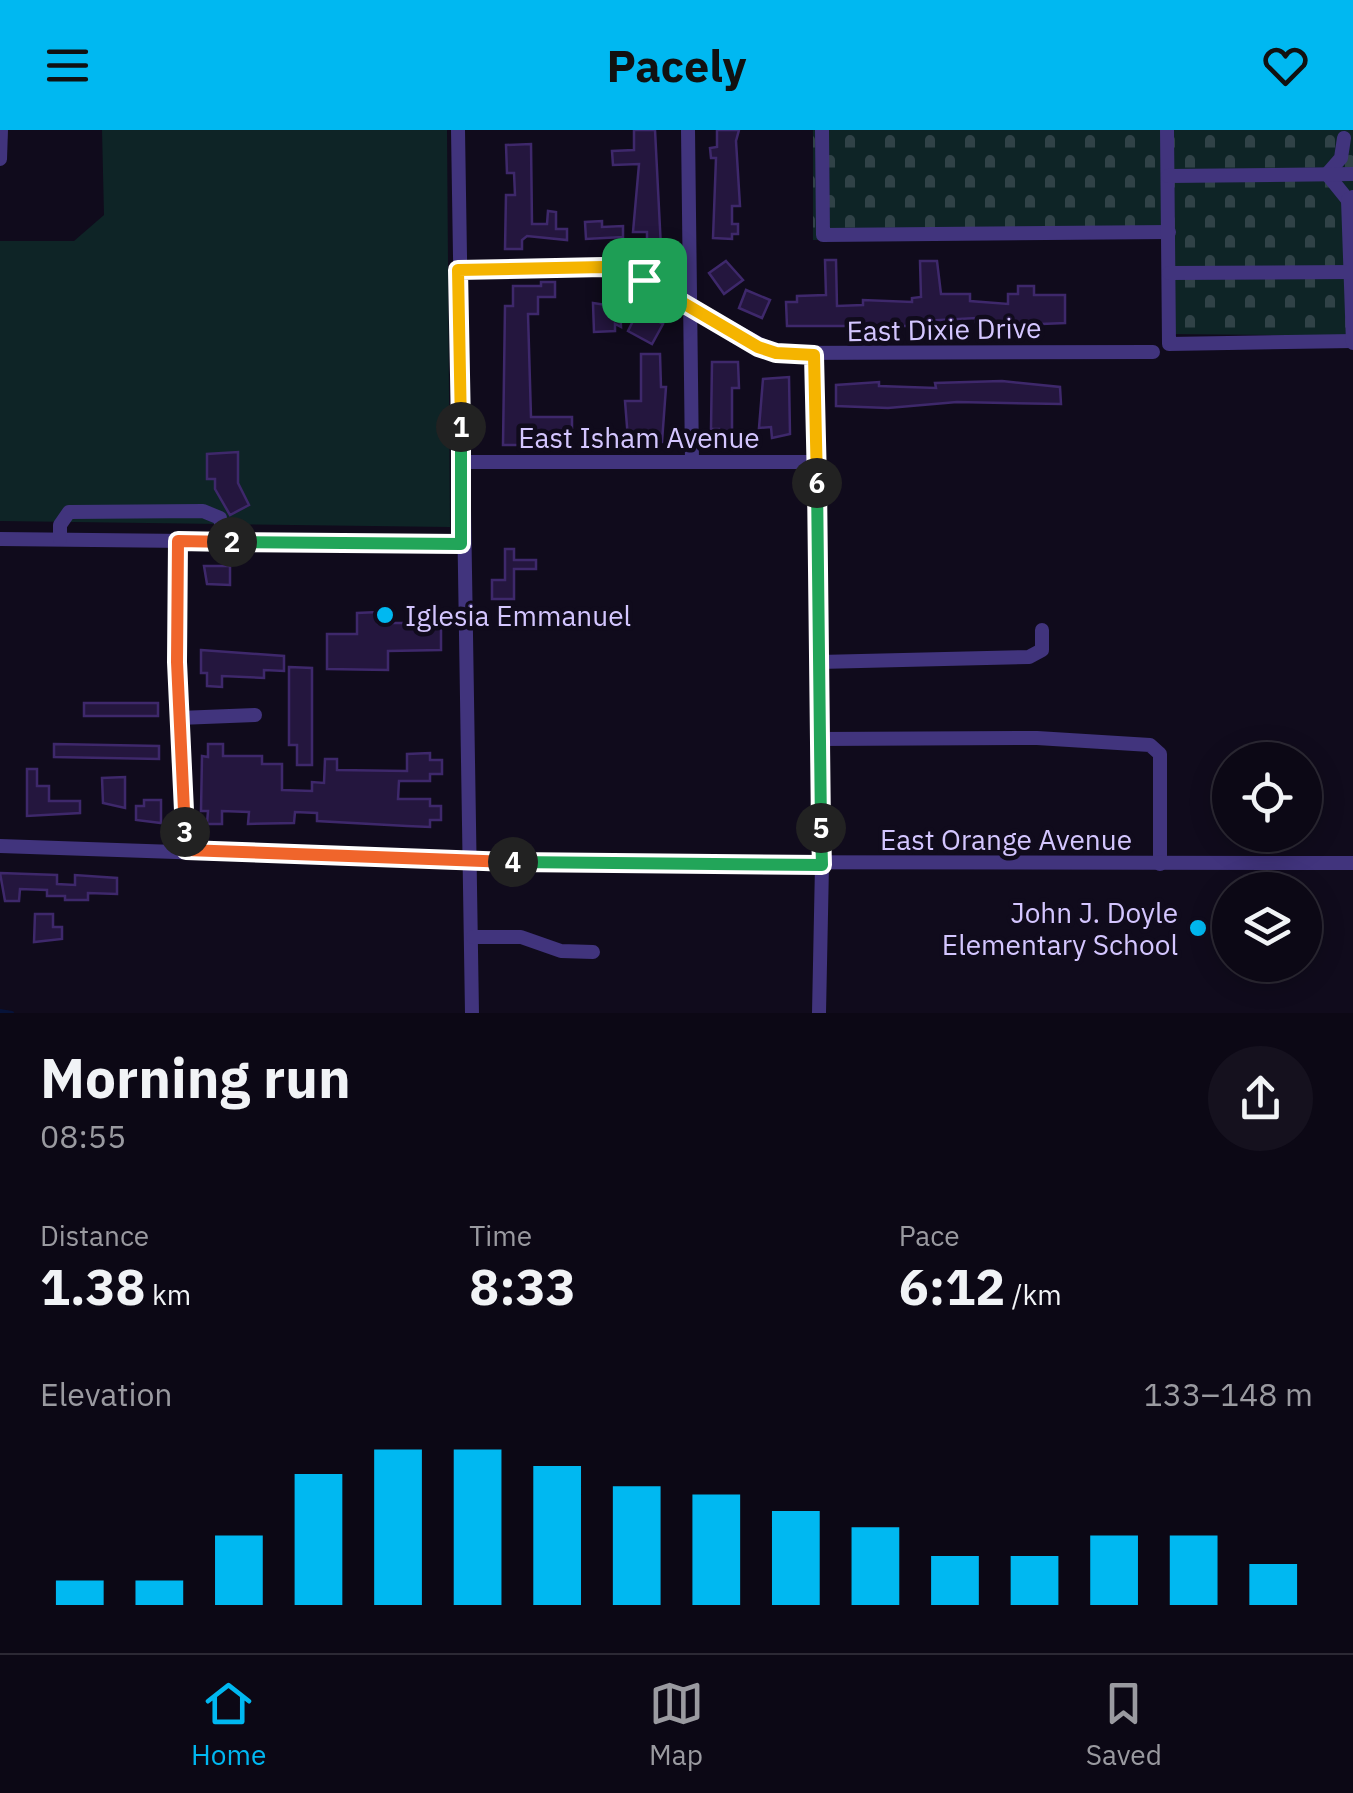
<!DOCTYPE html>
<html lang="en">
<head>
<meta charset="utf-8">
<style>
	:root { --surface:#0c0815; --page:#15111e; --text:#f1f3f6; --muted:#9a9aa0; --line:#2c2934; --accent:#00b8f1 }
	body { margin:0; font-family:"IBM Plex Sans",sans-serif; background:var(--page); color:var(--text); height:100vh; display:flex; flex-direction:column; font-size:38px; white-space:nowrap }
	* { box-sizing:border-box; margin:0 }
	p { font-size:32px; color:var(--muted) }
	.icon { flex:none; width:55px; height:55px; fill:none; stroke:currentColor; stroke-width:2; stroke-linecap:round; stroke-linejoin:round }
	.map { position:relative; height:883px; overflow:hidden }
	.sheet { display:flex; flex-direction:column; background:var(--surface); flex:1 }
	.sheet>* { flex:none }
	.fabs { position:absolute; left:1212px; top:612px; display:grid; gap:20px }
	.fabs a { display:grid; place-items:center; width:110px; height:110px; border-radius:50%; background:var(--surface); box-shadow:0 5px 25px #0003,0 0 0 2px var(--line); font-size:50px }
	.pin { position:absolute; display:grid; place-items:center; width:85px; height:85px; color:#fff; margin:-42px; border-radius:20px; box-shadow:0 5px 15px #0006 }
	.km { position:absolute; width:50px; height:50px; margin:-25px; border-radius:50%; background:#222; color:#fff; font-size:28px; line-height:50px; text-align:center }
	.round { display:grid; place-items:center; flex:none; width:105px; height:105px; border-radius:52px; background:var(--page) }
	.overview { display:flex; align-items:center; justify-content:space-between; height:170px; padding:0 40px }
	h1 { font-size:55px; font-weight:700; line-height:75px }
	.stats { display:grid; grid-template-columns:repeat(3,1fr); gap:15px; height:170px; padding:10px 40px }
	.stats div { display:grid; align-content:center }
	.stats b { font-size:50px; font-weight:700 }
	.stats small { font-size:28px; font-weight:400 }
	.stats p { font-size:28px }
	.chart { height:280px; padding:20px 40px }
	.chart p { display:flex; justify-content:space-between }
	.chart svg { width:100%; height:180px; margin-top:10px; stroke:var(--accent); stroke-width:6 }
	header { display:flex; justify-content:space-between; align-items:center; height:130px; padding:0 40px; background:var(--accent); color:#111; font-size:45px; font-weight:700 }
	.tabs { display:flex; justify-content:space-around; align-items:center; height:140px; border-top:2px solid var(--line); background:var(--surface); font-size:28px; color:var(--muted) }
	.tabs a { display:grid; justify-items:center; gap:5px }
	.tabs .on { color:var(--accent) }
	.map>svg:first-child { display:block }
</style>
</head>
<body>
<header><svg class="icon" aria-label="menu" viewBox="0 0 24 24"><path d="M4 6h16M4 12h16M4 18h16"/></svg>Pacely<svg class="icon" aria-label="heart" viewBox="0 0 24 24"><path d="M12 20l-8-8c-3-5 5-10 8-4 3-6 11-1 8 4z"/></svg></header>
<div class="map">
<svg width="1353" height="883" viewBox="0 0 1353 883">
	<defs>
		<pattern id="cemetery-stones" width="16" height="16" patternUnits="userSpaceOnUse" patternTransform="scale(2.5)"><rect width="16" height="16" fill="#0e2426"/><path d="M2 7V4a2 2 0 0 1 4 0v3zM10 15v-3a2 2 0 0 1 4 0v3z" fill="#304247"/></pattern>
	</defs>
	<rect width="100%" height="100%" fill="#100b1c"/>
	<path fill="#0e2426" d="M102,0H447L450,397L0,391V111H74L104,85Z"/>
	<path fill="url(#cemetery-stones)" d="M813,0H1353V206L1172,204L1161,105L813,110Z"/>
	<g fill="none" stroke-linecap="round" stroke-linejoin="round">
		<path stroke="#071339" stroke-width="4" d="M0,881L12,883"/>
	</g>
	<g fill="#24163e" stroke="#3e286b" stroke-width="2.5">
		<path d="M634,0H655L661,118L647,119V102H633L639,34L613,35L612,21L634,20Z"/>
		<path d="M717,0H739L736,11L740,76H732V94H738V104H732V109L713,108L716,28H711L710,18L717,17Z"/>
		<path d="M531,14L532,94H547L548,81L556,82V99H567V110L527,106L522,110V119H505L506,65H515L514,43H507L506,15Z"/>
		<path d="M602,91V97L623,96V107L586,109L585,92Z"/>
		<path d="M825,130H836L837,176L863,175V170L912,172V168L921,167L920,131H937L941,164H970V171L1008,174V164H1018V156H1034V165H1065V193L1014,195L976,192V188L923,191V196H787L786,172H797V166L826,165Z"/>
		<path d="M726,131L743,150L724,164L709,143Z"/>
		<path d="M541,152H555V167H538V184H528L531,287H572V299H567V309H554V303L530,302V315H503L505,176H513V156H541Z"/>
		<path d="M746,160L770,170L762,188L739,178Z"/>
		<path d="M593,173L620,177L621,197L615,194V201L594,202Z"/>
		<path d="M638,181L663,194L652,214L628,201Z"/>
		<path d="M641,224H660L661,257H666L662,312L628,309L625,271H641Z"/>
		<path d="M712,232H738L739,258H732V314H719V299H711Z"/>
		<path d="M789,247L790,304L772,308L771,297L759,298L763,249Z"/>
		<path d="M1002,251L1060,257L1061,274L957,272L888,278L836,276V255L879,252V256L936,258L935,253Z"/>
		<path d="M238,322V353L249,375L230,385L215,359V349H207V324Z"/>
		<path d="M505,419H514V430H536V439H514V469H492V450H505Z"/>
		<path d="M204,436H230V455L207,454Z"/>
		<path d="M378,482V493H441V520L388,521V540L327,539V504H357V483Z"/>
		<path d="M201,520L284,526V541L264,540V548L222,546V557L207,556V543H201Z"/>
		<path d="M289,537L312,538V635H297V615H289Z"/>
		<rect x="84" y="573" width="74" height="13"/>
		<path d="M54,614L159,616V629L54,627Z"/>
		<path d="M208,614H223V626H262V634H282V660L312,661V652L324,653L325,629H337V640L407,641V624L430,623V630H442V644H430V651H399L398,669H430V676H441V690H430V697L407,696L317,691V683L295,682L294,693L248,694L249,682L222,681V694H207L208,681H201L202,626L208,627Z"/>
		<path d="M27,639H37V656H49V671H80V683L27,686Z"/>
		<path d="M125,647V678L103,673L102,648Z"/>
		<path d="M144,670H161V693L136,690V676H144Z"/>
		<path d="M0,743L57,745V754L75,755V745L117,748V764L88,763V770H65V766H47V760L20,759L19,771H5Z"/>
		<path d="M35,784H53V797H62V809L34,812Z"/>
	</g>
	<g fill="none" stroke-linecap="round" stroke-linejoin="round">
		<g stroke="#41347d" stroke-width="14">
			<path d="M458,0L472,883"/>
			<path d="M688,0L692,332"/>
			<path d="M822,0L823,105L1169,102"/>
			<path d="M1167,0L1169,214L1353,211"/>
			<path d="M1344,8L1341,28L1327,44L1348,70"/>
			<path d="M0,29L1,0"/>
			<path d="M1168,46L1353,44"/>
			<path d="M1353,67L1348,70L1353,213"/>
			<path d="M458,140L581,136L623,140L776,223L1153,222"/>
			<path d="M1169,143L1353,142"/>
			<path d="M814,225L822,735L819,883"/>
			<path d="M462,332H816"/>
			<path d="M0,409L461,414"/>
			<path d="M60,409V395L69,382L203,381L220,388L224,411"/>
			<path d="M178,411L177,532L186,720"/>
			<path d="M819,532L1029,527L1042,520V500"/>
			<path d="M179,588L255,585"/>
			<path d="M820,609L1037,608L1150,615L1160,624V734"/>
			<path d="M0,716L473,732L1353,733"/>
			<path d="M473,807H521L561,821L593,822"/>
		</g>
	</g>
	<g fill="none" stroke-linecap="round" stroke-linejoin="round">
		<g stroke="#fff" stroke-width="20">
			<path id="split-1" d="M461,297L458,140L604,137L644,150"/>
		</g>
		<g stroke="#fff" stroke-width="20">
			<path id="split-2" d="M232,412L461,414V297"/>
		</g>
		<g stroke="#fff" stroke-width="20">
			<path id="split-3" d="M185,702L177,532L178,411L232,412"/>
		</g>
		<g stroke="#fff" stroke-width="20">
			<path id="split-4" d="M185,702L186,720L513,732"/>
		</g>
		<g stroke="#fff" stroke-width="20">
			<path id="split-5" d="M513,732L822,735L821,698"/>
		</g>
		<g stroke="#fff" stroke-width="20">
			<path id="split-6" d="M817,353L821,698"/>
		</g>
		<g stroke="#fff" stroke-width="20">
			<path id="split-7" d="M644,150L758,217L776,223L814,225L817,353"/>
		</g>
		<use href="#split-1" stroke="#f5b400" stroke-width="12"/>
		<use href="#split-2" stroke="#22a559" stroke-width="12"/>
		<use href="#split-3" stroke="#f0652b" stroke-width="12"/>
		<use href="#split-4" stroke="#f0652b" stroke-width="12"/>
		<use href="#split-5" stroke="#22a559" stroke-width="12"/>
		<use href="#split-6" stroke="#22a559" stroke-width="12"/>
		<use href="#split-7" stroke="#f5b400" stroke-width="12"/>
	</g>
	<g fill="#00b8f1" stroke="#100b1c" stroke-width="4">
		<circle cx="385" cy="485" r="10"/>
		<circle cx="1198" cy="798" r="10"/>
	</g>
	<g text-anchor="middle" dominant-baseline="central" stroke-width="9" stroke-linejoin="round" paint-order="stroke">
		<g font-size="28" fill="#d4c6ff" stroke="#100b1c">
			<text transform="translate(944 199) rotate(-1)">East Dixie Drive</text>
			<text x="639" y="307">East Isham Avenue</text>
			<text x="1006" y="709">East Orange Avenue</text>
		</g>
		<g font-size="28" fill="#d4c6ff" stroke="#100b1c" text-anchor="start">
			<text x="405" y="485">Iglesia Emmanuel</text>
			<text x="1178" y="782" text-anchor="end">John J. Doyle<tspan x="1178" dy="32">Elementary School</tspan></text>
		</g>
	</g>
</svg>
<div class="fabs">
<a><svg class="icon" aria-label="locate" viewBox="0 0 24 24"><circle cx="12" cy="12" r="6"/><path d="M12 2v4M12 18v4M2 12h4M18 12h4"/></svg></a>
<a><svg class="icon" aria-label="layers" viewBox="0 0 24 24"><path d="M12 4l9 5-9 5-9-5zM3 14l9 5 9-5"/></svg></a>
</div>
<div class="pin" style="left:644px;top:150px;background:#1e9e55"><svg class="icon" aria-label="arrive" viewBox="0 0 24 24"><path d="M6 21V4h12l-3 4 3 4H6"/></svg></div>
<b class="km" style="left:461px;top:297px">1</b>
<b class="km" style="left:232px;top:412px">2</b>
<b class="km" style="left:185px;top:702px">3</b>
<b class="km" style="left:513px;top:732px">4</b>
<b class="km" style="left:821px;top:698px">5</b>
<b class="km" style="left:817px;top:353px">6</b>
</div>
<section class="sheet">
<div class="overview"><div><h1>Morning run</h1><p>08:55</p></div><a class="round"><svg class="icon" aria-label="share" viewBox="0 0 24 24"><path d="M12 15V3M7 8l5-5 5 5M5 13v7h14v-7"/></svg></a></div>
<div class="stats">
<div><p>Distance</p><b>1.38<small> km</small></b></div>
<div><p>Time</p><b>8:33</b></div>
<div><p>Pace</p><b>6:12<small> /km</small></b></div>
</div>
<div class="chart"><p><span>Elevation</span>133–148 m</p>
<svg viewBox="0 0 160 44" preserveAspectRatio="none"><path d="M5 44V38M15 44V38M25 44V27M35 44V12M45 44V6M55 44V6M65 44V10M75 44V15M85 44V17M95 44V21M105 44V25M115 44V32M125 44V32M135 44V27M145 44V27M155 44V34"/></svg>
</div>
</section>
<nav class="tabs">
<a class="on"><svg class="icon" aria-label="home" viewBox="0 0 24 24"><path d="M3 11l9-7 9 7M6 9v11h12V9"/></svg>Home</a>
<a><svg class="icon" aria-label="map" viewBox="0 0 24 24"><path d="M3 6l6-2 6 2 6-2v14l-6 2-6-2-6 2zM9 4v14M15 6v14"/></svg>Map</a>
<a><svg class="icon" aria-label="saved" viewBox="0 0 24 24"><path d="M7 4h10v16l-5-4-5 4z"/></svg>Saved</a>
</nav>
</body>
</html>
